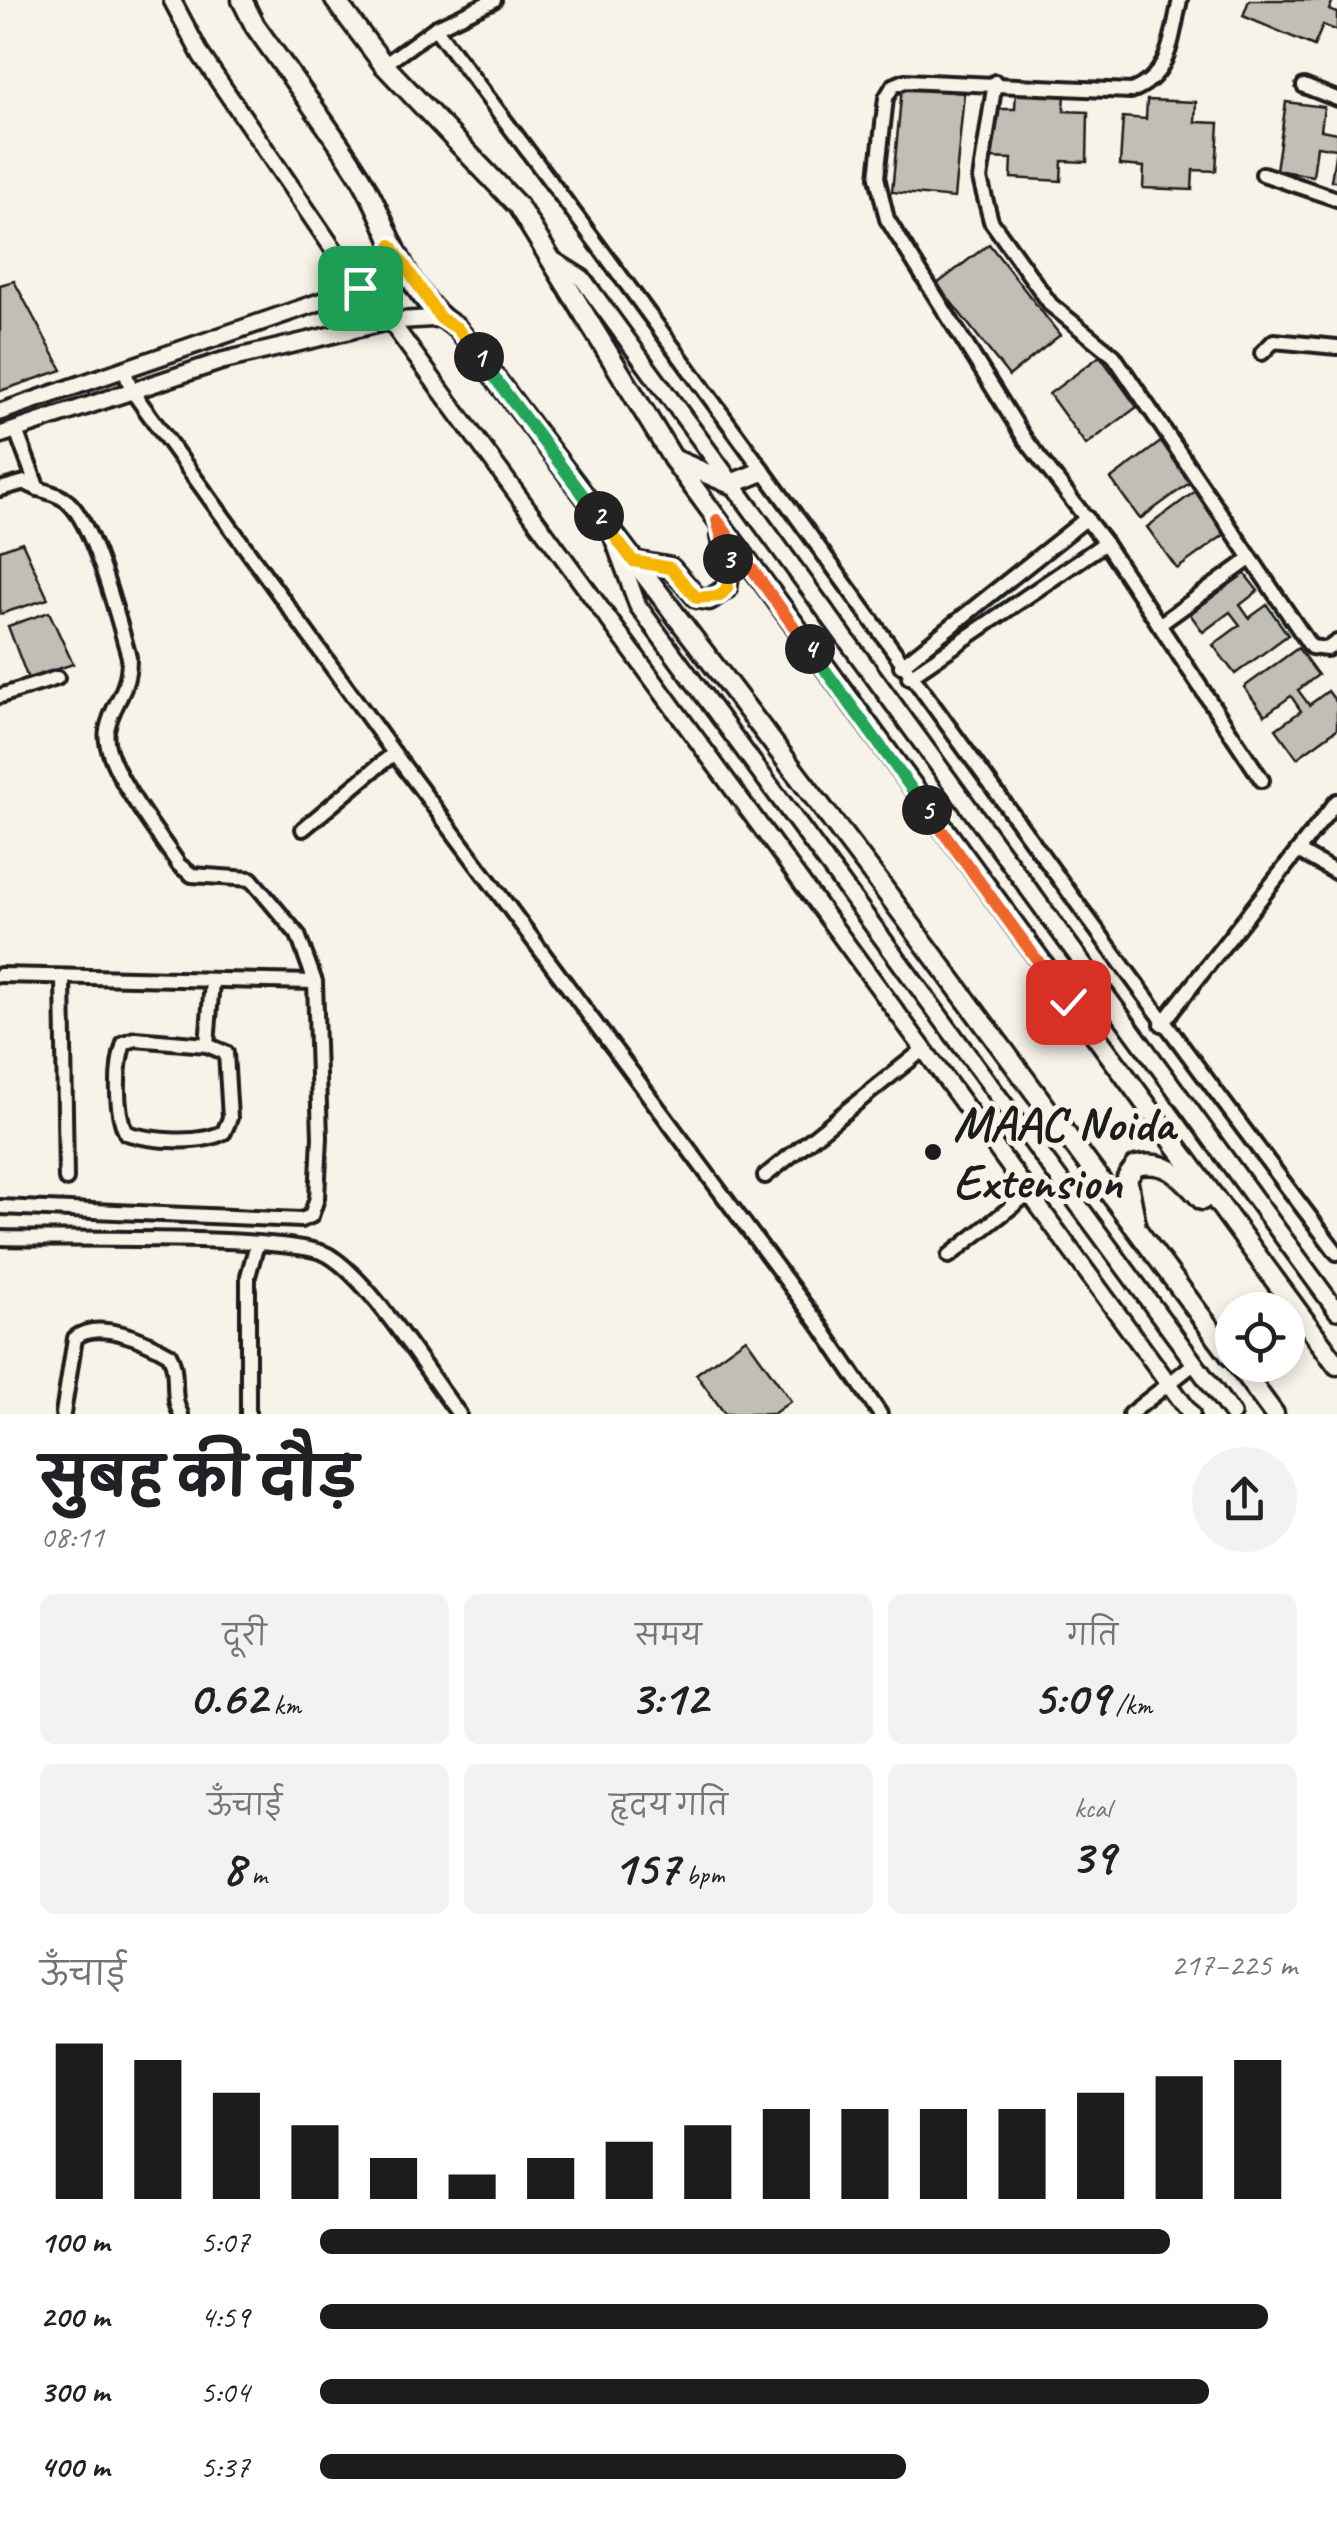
<!DOCTYPE html>
<html lang="hi">
<head>
<meta charset="utf-8">
<style>
	:root { --surface:#fff; --page:#f2f2f2; --text:#202124; --muted:#757577; --accent:#1c1c1c }
	body { margin:0; font-family:Caveat,"Playpen Sans Deva",sans-serif; background:var(--page); color:var(--text); height:100vh; display:flex; flex-direction:column; font-size:38px; white-space:nowrap }
	* { box-sizing:border-box; margin:0 }
	p { font-size:32px; color:var(--muted) }
	.icon { flex:none; width:55px; height:55px; fill:none; stroke:currentColor; stroke-width:2; stroke-linecap:round; stroke-linejoin:round }
	.map { position:relative; height:1414px; overflow:hidden }
	.drawer { display:flex; flex-direction:column; background:var(--surface); flex:1 }
	.drawer>* { flex:none }
	.tools { position:absolute; left:1215px; top:1292px; display:grid; gap:20px }
	.tools a { display:grid; place-items:center; width:90px; height:90px; border-radius:50%; background:var(--surface); box-shadow:0 5px 15px #0003; font-size:50px }
	.pin { position:absolute; display:grid; place-items:center; width:85px; height:85px; color:#fff; margin:-42px; border-radius:20px; box-shadow:0 5px 15px #0006 }
	.km { position:absolute; width:50px; height:50px; margin:-25px; border-radius:50%; background:#222; color:#fff; font-size:28px; line-height:50px; text-align:center }
	.round { display:grid; place-items:center; flex:none; width:105px; height:105px; border-radius:52px; background:var(--page) }
	.overview { display:flex; align-items:center; justify-content:space-between; height:170px; padding:0 40px }
	h1 { font-size:55px; font-weight:700; line-height:75px }
	.figures { display:grid; grid-template-columns:repeat(3,1fr); gap:15px; height:170px; padding:10px 40px }
	.figures div { display:grid; align-content:center; border-radius:15px; background:var(--page); text-align:center }
	.figures b { font-size:50px; font-weight:700 }
	.figures small { font-size:28px; font-weight:400 }
	.figures p { font-size:28px }
	.chart { height:280px; padding:20px 40px }
	.chart p { display:flex; justify-content:space-between }
	.chart svg { width:100%; height:180px; margin-top:10px; stroke:var(--accent); stroke-width:6 }
	ul { padding:0 40px; list-style:none; font-size:32px }
	li { display:grid; grid-template-columns:160px 120px 1fr; align-items:center; height:75px }
	li i { height:25px; border-radius:12px; background:var(--accent) }
	.map>svg:first-child { display:block }
</style>
</head>
<body>
<div class="map">
<svg width="1337" height="1414" viewBox="0 0 1337 1414">
	<rect width="100%" height="100%" fill="#f7f3e8"/>
	<filter id="ink" filterUnits="userSpaceOnUse"><feTurbulence type="fractalNoise" baseFrequency=".01" numOctaves="2"/><feDisplacementMap in="SourceGraphic" scale="20" xChannelSelector="R" yChannelSelector="G"/><feConvolveMatrix kernelMatrix="1 2 1 2 8 2 1 2 1" color-interpolation-filters="sRGB"/></filter>
	<g filter="url(#ink)">
		<g fill="#c0beb5" stroke="#1c1c1c" stroke-width="2.5">
			<path d="M1249,0H1333L1329,10L1337,13V31L1323,25L1314,46L1243,16Z"/>
			<path d="M902,87L964,93L954,198L892,192Z"/>
			<path d="M1016,90L1065,93L1064,111L1088,112L1087,162L1062,161L1061,181L1011,178L1012,159L989,158L995,109H1015Z"/>
			<path d="M1147,100L1196,102L1195,122L1219,123L1216,171L1193,170L1192,190L1143,188L1144,167L1120,165L1123,117L1146,119Z"/>
			<path d="M1286,102L1324,107L1321,130L1337,133V181H1331L1336,149L1317,146L1313,176L1276,170Z"/>
			<path d="M989,244L1060,335L1009,376L937,284Z"/>
			<path d="M14,281L62,370L0,391V285Z"/>
			<path d="M1100,356L1137,407L1086,445L1049,394Z"/>
			<path d="M1162,441L1192,481L1140,519L1111,479Z"/>
			<path d="M1197,490L1228,532L1177,569L1147,527Z"/>
			<path d="M22,542L48,599L0,614V550Z"/>
			<path d="M1244,573L1258,591L1240,605L1249,618L1267,605L1288,635L1235,674L1213,645L1240,625L1230,612L1203,632L1190,614Z"/>
			<path d="M49,612L73,664L28,679L8,626Z"/>
			<path d="M1298,648L1318,675L1298,690L1309,705L1328,691L1337,703V729L1297,758L1276,729L1301,711L1291,696L1265,715L1244,687Z"/>
			<path d="M746,1338L791,1401L773,1414H725L696,1374Z"/>
		</g>
		<g fill="none" stroke-linecap="round" stroke-linejoin="round">
			<g stroke="#1c1c1c" stroke-width="20">
				<g id="minor">
					<path d="M1180,0C1171,38 1171,76 1131,91L905,81L893,86L886,98L877,177L887,219L1025,439L1105,543L1262,780"/>
					<path d="M435,28C742,431 1030,849 1337,1253"/>
					<path d="M384,65L435,28L494,0"/>
					<path d="M995,82L980,179L991,221L1051,305L1114,356L1311,647L1327,649L1337,642"/>
					<path d="M1304,86L1337,99"/>
					<path d="M1263,174L1337,199"/>
					<path d="M1262,353L1274,341L1337,347"/>
					<path d="M124,369L132,391L394,753L821,1327L880,1414"/>
					<path d="M16,430L38,489"/>
					<path d="M0,489L25,482C39,492 56,491 68,502C94,524 119,622 129,657C129,695 113,700 107,730C100,762 161,837 179,865L192,875L251,879L298,935L315,982L320,1137L317,1198L311,1216L301,1220L0,1207"/>
					<path d="M1159,625L1250,559"/>
					<path d="M901,666L1087,518"/>
					<path d="M909,677L1105,543"/>
					<path d="M0,696L57,678"/>
					<path d="M303,829L394,753"/>
					<path d="M1298,851L1337,873"/>
					<path d="M0,975L315,982"/>
					<path d="M63,977L66,1179"/>
					<path d="M1162,1024L1337,801"/>
					<path d="M135,1039L207,1045L226,1053L230,1118L224,1132C201,1145 151,1141 126,1133C115,1110 116,1066 124,1043Z"/>
					<path d="M207,1045L212,981"/>
					<path d="M765,1176L924,1049"/>
					<path d="M0,1238C57,1240 291,1234 328,1255C372,1281 425,1371 459,1414"/>
					<path d="M949,1256L1029,1193"/>
					<path d="M63,1414L75,1338C98,1319 145,1340 169,1354C180,1373 170,1396 181,1414"/>
					<path d="M248,1414V1276L257,1244"/>
					<path d="M1130,1414L1195,1363"/>
				</g>
			</g>
			<g stroke="#1c1c1c" stroke-width="22">
				<g id="tertiary">
					<path d="M172,0L201,55L360,288"/>
					<path d="M547,256L582,278L1337,1311"/>
					<path d="M390,321L1191,1414"/>
					<path d="M0,412L360,288L384,267L391,245"/>
					<path d="M0,435L222,361L390,321L441,318"/>
					<path d="M613,538L638,606L1232,1414"/>
				</g>
			</g>
			<g stroke="#1c1c1c" stroke-width="25">
				<g id="secondary">
					<path d="M242,0L255,26C290,75 326,123 358,173C391,224 401,294 457,328L878,881L1232,1358"/>
					<path d="M335,0L384,65L518,206L673,459L1337,1365"/>
					<path d="M673,459L731,484L761,472"/>
					<path d="M633,561L671,568L697,598L709,600L727,588L729,571L721,535"/>
					<path d="M1135,1220L1127,1178L1136,1166C1168,1159 1181,1177 1202,1200"/>
					<path d="M1238,1365L1274,1414"/>
				</g>
			</g>
			<use href="#minor" stroke="#f7f3e8" stroke-width="12"/>
			<use href="#tertiary" stroke="#f7f3e8" stroke-width="15"/>
			<use href="#secondary" stroke="#f7f3e8" stroke-width="18"/>
		</g>
	</g>
	<g fill="none" stroke-linecap="round" stroke-linejoin="round" filter="url(#ink)">
		<g stroke="#fff" stroke-width="20">
			<path id="split-1" d="M360,288L384,267L391,245L440,318L457,328L479,357"/>
		</g>
		<g stroke="#fff" stroke-width="20">
			<path id="split-2" d="M479,357L599,516"/>
		</g>
		<g stroke="#fff" stroke-width="20">
			<path id="split-3" d="M599,516L633,561L670,568L697,598L720,596L727,588L728,559"/>
		</g>
		<g stroke="#fff" stroke-width="20">
			<path id="split-4" d="M728,559L717,520L810,649"/>
		</g>
		<g stroke="#fff" stroke-width="20">
			<path id="split-5" d="M810,649L927,810"/>
		</g>
		<g stroke="#fff" stroke-width="20">
			<path id="split-6" d="M927,810L1068,1002"/>
		</g>
		<use href="#split-1" stroke="#f5b400" stroke-width="12"/>
		<use href="#split-2" stroke="#22a559" stroke-width="12"/>
		<use href="#split-3" stroke="#f5b400" stroke-width="12"/>
		<use href="#split-4" stroke="#f0652b" stroke-width="12"/>
		<use href="#split-5" stroke="#22a559" stroke-width="12"/>
		<use href="#split-6" stroke="#f0652b" stroke-width="12"/>
	</g>
	<circle fill="#1c1c1c" stroke="#f7f3e8" stroke-width="4" cx="933" cy="1152" r="10"/>
	<g text-anchor="middle" dominant-baseline="central" stroke-width="10" stroke-linejoin="round" paint-order="stroke">
		<g font-size="50" font-weight="bold" fill="#1c1c1c" stroke="#f7f3e8" text-anchor="start">
			<text x="953" y="1123">MAAC Noida<tspan x="953" dy="58">Extension</tspan></text>
		</g>
	</g>
</svg>
<div class="tools">
<a><svg class="icon" aria-label="locate" viewBox="0 0 24 24"><circle cx="12" cy="12" r="6"/><path d="M12 2v4M12 18v4M2 12h4M18 12h4"/></svg></a>
</div>
<div class="pin" style="left:360px;top:288px;background:#1e9e55"><svg class="icon" aria-label="arrive" viewBox="0 0 24 24"><path d="M6 21V4h12l-3 4 3 4H6"/></svg></div>
<div class="pin" style="left:1068px;top:1002px;background:#d93025"><svg class="icon" aria-label="check" viewBox="0 0 24 24"><path d="M5 12l5 5 9-10"/></svg></div>
<b class="km" style="left:479px;top:357px">1</b>
<b class="km" style="left:599px;top:516px">2</b>
<b class="km" style="left:728px;top:559px">3</b>
<b class="km" style="left:810px;top:649px">4</b>
<b class="km" style="left:927px;top:810px">5</b>
</div>
<section class="drawer">
<div class="overview"><div><h1>सुबह की दौड़</h1><p>08:11</p></div><a class="round"><svg class="icon" aria-label="share" viewBox="0 0 24 24"><path d="M12 15V3M7 8l5-5 5 5M5 13v7h14v-7"/></svg></a></div>
<div class="figures">
<div><p>दूरी</p><b>0.62<small> km</small></b></div>
<div><p>समय</p><b>3:12</b></div>
<div><p>गति</p><b>5:09<small> /km</small></b></div>
</div>
<div class="figures">
<div><p>ऊँचाई</p><b>8<small> m</small></b></div>
<div><p>हृदय गति</p><b>157<small> bpm</small></b></div>
<div><p>kcal</p><b>39</b></div>
</div>
<div class="chart"><p><span>ऊँचाई</span>217–225 m</p>
<svg viewBox="0 0 160 44" preserveAspectRatio="none"><path d="M5 44V6M15 44V10M25 44V18M35 44V26M45 44V34M55 44V38M65 44V34M75 44V30M85 44V26M95 44V22M105 44V22M115 44V22M125 44V22M135 44V18M145 44V14M155 44V10"/></svg>
</div>
<ul>
<li><b>100 m</b>5:07<i style="width:87%"></i></li>
<li><b>200 m</b>4:59<i style="width:97%"></i></li>
<li><b>300 m</b>5:04<i style="width:91%"></i></li>
<li><b>400 m</b>5:37<i style="width:60%"></i></li>
</ul>
</section>
</body>
</html>
